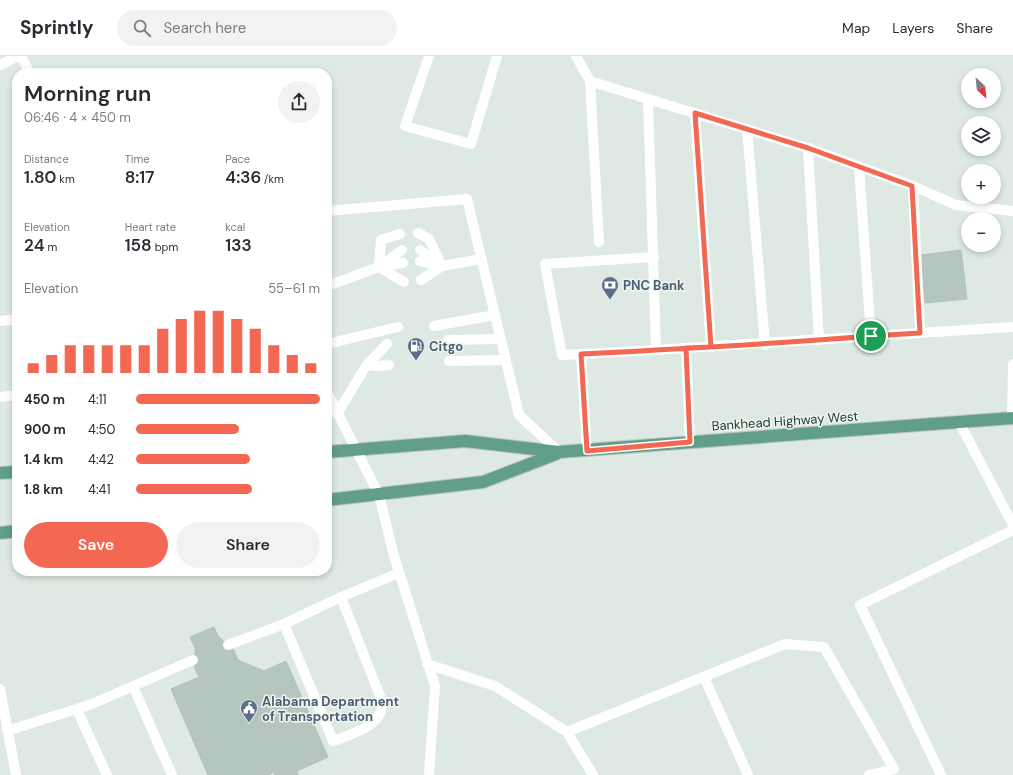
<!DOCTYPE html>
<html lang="en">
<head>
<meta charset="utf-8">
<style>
	:root { --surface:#fff; --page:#f2f2f3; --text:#2b2b33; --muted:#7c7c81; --line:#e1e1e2; --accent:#f26852 }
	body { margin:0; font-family:"DM Sans",sans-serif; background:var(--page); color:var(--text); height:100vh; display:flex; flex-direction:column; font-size:15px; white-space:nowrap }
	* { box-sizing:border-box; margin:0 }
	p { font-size:13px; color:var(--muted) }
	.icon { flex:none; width:22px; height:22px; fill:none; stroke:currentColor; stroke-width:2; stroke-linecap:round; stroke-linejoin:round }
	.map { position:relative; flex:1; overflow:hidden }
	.side { position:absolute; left:12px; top:12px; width:320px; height:508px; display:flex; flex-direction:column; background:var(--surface); border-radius:16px; box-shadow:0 2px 6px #0003 }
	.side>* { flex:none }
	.needle { width:26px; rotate:153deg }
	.buttons { position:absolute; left:961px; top:12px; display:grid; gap:8px }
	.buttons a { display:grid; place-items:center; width:40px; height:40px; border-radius:50%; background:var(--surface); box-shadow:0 2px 6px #0003; font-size:20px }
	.pin { position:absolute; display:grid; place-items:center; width:34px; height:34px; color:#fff; margin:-17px; border:2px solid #fff; border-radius:50%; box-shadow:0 1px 4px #0007 }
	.round { display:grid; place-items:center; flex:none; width:42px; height:42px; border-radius:21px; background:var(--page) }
	.summary { display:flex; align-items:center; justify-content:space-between; height:68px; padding:0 12px }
	h1 { font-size:22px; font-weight:600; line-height:30px }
	.metrics { display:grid; grid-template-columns:repeat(3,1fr); gap:6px; height:68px; padding:4px 12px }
	.metrics div { display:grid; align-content:center }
	.metrics b { font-size:17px; font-weight:600 }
	.metrics small { font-size:11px; font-weight:400 }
	.metrics p { font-size:11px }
	.chart { height:112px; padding:8px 12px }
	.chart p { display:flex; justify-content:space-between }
	.chart svg { width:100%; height:72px; margin-top:4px; stroke:var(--accent); stroke-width:6 }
	.cta { display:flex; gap:8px; margin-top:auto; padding:8px 12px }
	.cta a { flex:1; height:46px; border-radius:24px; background:var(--accent); color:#fff; font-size:16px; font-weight:600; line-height:46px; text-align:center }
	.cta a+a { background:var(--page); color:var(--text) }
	ul { padding:0 12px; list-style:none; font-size:13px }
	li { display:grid; grid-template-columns:64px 48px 1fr; align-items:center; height:30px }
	li i { height:10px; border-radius:5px; background:var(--accent) }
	header { display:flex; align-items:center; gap:24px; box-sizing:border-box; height:56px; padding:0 20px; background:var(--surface); border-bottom:1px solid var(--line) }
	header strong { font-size:19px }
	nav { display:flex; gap:22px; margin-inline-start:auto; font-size:14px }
	.search { width:280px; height:36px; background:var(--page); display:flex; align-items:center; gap:10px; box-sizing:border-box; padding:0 14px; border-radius:22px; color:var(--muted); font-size:15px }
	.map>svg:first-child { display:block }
</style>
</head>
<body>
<header>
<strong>Sprintly</strong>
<div class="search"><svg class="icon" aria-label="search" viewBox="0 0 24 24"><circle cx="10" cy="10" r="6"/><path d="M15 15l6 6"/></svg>Search here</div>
<nav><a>Map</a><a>Layers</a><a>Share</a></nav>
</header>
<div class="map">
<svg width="1013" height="719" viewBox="0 0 1013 719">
	<rect width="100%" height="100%" fill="#dde9e2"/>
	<g fill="#b5c6be" stroke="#afc2b8">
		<path d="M961,194L967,243L925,247L921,199Z"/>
		<path d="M214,571L218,580L233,593L238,604L264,615L286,605L328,701L297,715L298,719H275L274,716L268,719H208L171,633L199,621L195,613V592L190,581Z"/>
	</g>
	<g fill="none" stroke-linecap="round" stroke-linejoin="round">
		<g stroke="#bcc3c0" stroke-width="14">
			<g id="primary">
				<path d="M327,396L465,385L559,396L1013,362"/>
				<path d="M0,417L17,416"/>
				<path d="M327,444L483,426L556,398"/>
				<path d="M0,477L17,475"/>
			</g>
		</g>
		<g stroke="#fff" stroke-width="10">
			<path d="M21,0L30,17"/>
			<path d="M429,0L405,70L471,88L497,0"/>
			<path d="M576,0L590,25"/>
			<path d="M0,9L18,0"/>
			<path d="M695,57L711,291"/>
			<path d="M747,73L765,289"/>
			<path d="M808,92L819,284"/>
			<path d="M859,111L871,281"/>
			<path d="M913,130L920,277"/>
			<path d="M327,155L467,143L519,359L559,396"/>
			<path d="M418,177L429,183L441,208"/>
			<path d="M400,178L381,184L379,211L402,194"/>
			<path d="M599,186L590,25L648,43"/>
			<path d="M420,194L442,210L420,205"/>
			<path d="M403,207L379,211L404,226"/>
			<path d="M421,224L442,210L481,203"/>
			<path d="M327,230L379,211"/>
			<path d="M0,265L17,263"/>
			<path d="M434,270L495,259"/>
			<path d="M448,284L501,283"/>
			<path d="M327,288L398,271"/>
			<path d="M686,292L1013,271"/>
			<path d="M581,298L656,294"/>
			<path d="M449,305L506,304"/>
			<path d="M367,309L378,310L389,309"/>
			<path d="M327,336L379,439L394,500L435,630L429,719"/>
			<path d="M0,341L17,339"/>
			<path d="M337,358L366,310L387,288"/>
			<path d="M1012,362L1013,308"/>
			<path d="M959,366L1013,469"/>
			<path d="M690,386L686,292L656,294L648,43L808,92L913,130L956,149L1013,155"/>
			<path d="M587,395L581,298L562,299L545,208L654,201"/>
			<path d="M341,541L284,568L333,685C352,678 385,669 382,645L341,541L399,517"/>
			<path d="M228,589L284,568"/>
			<path d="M427,608L495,630L567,676L593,719"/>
			<path d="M704,621L748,719"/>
			<path d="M133,630L172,719"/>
			<path d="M0,633L16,719"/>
			<path d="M77,654L107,719"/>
			<path d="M7,675L92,648L193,604"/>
			<path d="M567,676L785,588L824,591L894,713L869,719"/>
			<path d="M941,719L860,549L1013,474"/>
		</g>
		<use href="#primary" stroke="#619f88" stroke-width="12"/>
	</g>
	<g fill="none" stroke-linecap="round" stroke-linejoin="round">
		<g stroke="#fff" stroke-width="8">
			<path id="route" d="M871,280C774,288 678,293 581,298L587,395L690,386L686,292L711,291L695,57L808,92L912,130L920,277L871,280"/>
		</g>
		<use href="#route" stroke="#f26852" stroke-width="5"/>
	</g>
	<defs>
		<g id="bank-pin" transform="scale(0.9)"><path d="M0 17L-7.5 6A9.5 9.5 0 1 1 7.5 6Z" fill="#5c6f8a" stroke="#edf6f0"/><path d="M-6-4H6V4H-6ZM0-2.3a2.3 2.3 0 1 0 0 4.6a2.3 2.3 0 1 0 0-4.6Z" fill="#fff"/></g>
		<g id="fuel-pin" transform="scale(0.9)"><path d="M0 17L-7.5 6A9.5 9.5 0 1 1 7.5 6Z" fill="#5c6f8a" stroke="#edf6f0"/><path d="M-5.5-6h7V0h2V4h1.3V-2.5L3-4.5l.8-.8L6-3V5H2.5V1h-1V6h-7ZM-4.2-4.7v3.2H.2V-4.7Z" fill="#fff"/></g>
		<g id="civic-pin" transform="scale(0.9)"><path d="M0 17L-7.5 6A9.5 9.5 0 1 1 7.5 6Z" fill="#5c6f8a" stroke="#edf6f0"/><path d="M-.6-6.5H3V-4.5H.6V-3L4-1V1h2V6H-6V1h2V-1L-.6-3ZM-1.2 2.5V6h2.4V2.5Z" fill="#fff"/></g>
	</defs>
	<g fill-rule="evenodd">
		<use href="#bank-pin" x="610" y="229"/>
		<use href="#fuel-pin" x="416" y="290"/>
		<use href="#civic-pin" x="249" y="652"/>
	</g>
	<g text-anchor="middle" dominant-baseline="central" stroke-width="3" stroke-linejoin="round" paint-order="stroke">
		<g font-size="13" font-weight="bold" fill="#4e5e75" stroke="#edf6f0" text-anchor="start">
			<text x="623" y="229">PNC Bank</text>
			<text x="429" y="290">Citgo</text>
			<text x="262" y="645">Alabama Department<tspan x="262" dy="15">of Transportation</tspan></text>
		</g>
		<g font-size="13" fill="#1f382e" stroke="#edf6f0">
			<text transform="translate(785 365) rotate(-4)">Bankhead Highway West</text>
		</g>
	</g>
</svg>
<div class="buttons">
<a><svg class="needle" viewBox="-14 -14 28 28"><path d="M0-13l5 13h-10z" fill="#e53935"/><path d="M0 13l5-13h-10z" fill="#7c7c81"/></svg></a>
<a><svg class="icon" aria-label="layers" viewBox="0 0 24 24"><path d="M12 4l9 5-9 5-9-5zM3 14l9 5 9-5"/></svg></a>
<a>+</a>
<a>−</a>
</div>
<div class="pin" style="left:871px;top:280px;background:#1e9e55"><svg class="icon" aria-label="arrive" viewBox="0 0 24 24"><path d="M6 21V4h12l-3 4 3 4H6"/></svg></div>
<section class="side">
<div class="summary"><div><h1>Morning run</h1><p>06:46 · 4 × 450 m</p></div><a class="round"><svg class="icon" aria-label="share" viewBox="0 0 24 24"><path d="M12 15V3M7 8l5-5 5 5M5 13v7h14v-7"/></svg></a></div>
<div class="metrics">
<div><p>Distance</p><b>1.80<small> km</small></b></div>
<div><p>Time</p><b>8:17</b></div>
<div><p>Pace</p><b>4:36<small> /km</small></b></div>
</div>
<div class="metrics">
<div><p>Elevation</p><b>24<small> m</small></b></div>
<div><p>Heart rate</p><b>158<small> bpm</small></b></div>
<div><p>kcal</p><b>133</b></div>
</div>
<div class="chart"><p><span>Elevation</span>55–61 m</p>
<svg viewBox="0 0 160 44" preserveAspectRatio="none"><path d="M5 44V38M15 44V33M25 44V27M35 44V27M45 44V27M55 44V27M65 44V27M75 44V17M85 44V11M95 44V6M105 44V6M115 44V11M125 44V17M135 44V27M145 44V33M155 44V38"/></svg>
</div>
<ul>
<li><b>450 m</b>4:11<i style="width:100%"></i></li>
<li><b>900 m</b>4:50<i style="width:56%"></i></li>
<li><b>1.4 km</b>4:42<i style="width:62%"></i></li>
<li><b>1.8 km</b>4:41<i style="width:63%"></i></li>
</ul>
<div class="cta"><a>Save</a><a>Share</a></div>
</section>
</div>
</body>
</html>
